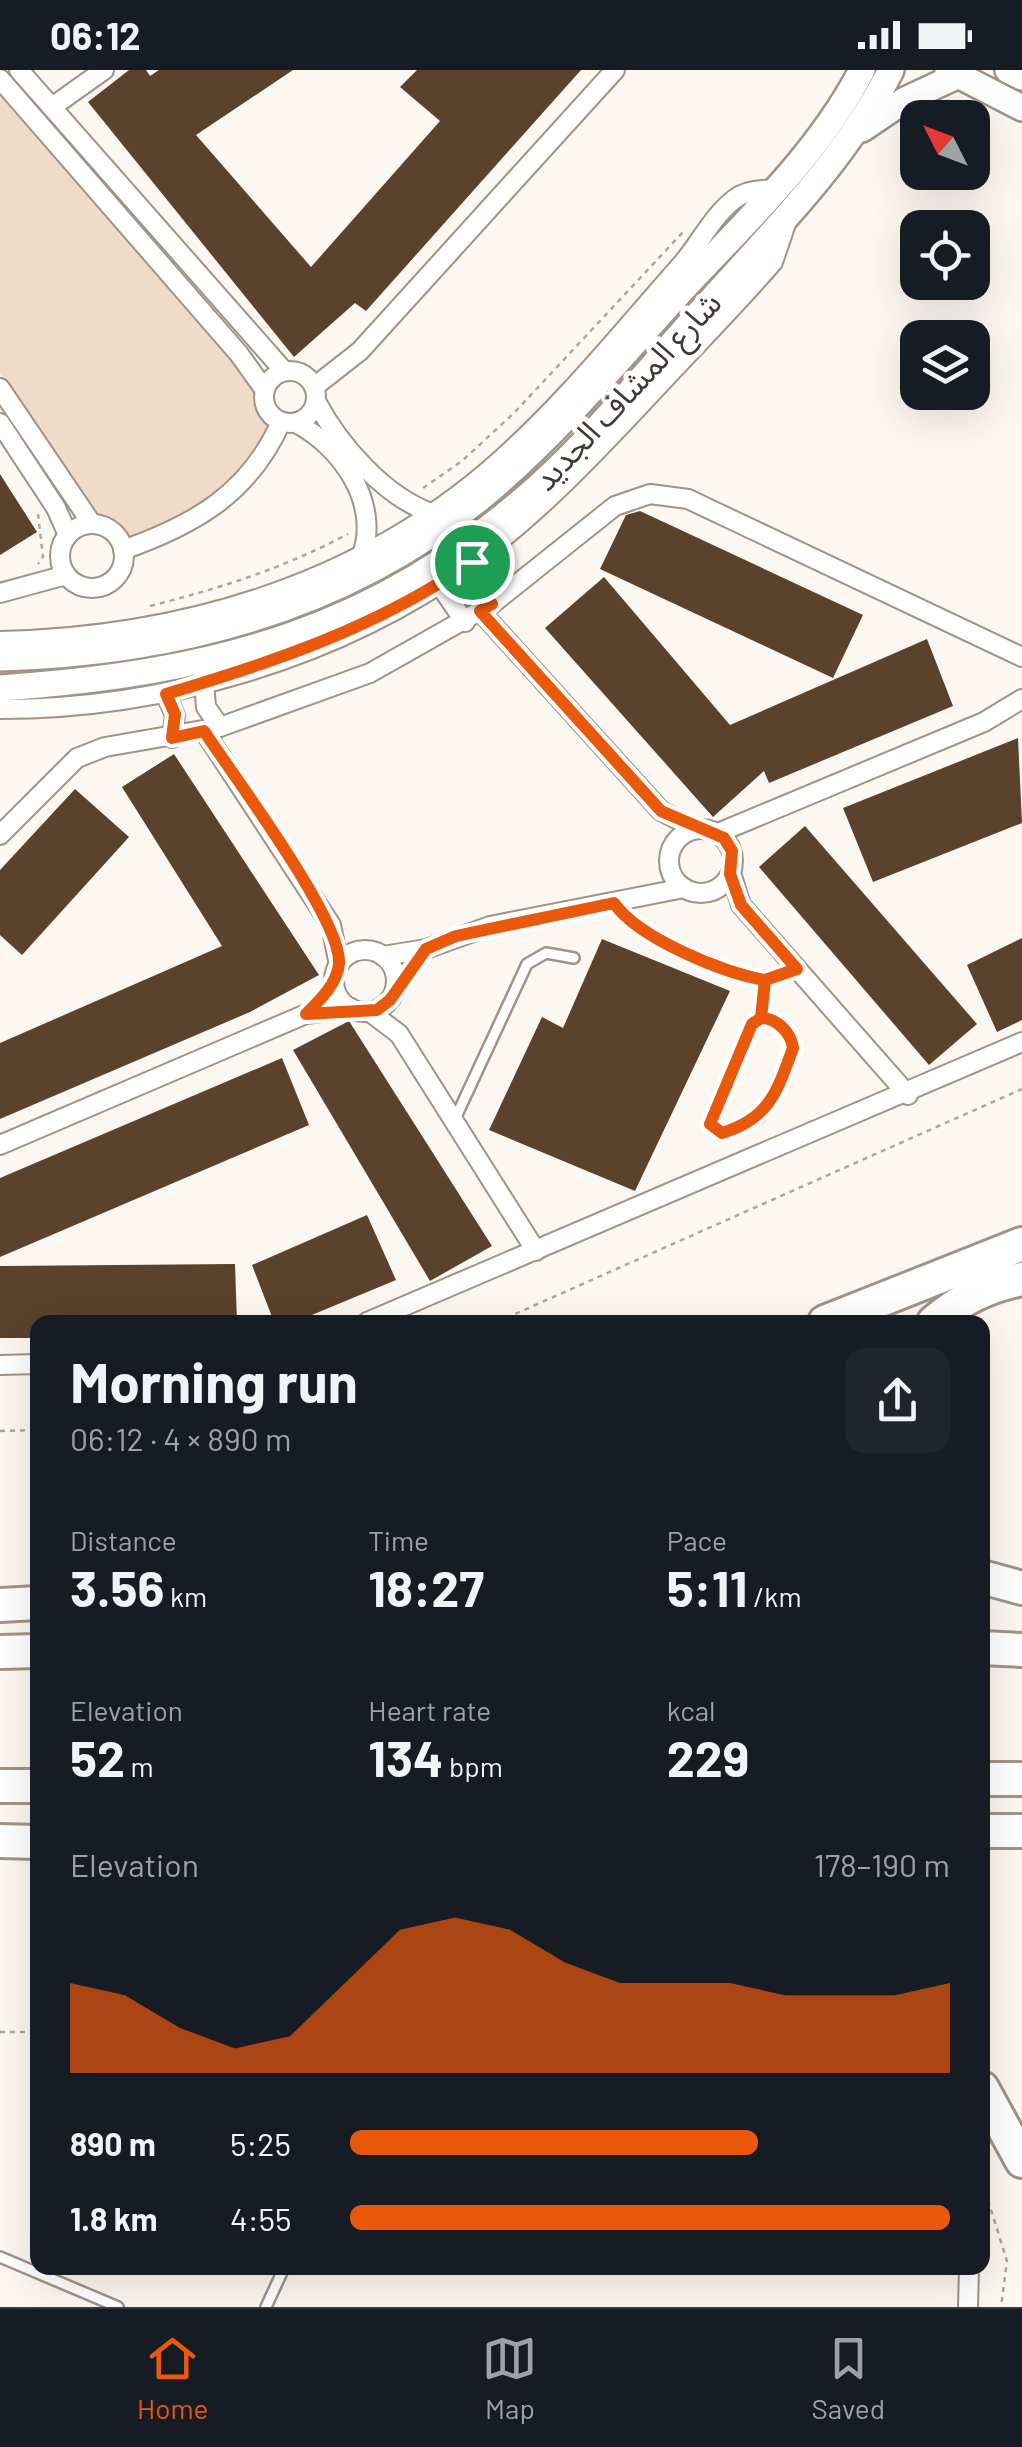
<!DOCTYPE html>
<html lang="en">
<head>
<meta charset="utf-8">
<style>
	:root { --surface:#171b24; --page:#20242c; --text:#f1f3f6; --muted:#9ea1a6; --line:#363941; --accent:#ea580c }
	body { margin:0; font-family:Barlow,"Noto Sans Arabic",sans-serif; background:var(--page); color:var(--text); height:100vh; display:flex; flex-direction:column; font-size:38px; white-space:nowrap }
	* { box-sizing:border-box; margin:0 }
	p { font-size:32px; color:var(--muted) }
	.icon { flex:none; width:55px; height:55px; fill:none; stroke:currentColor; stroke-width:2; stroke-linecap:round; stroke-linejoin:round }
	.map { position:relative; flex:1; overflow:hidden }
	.panel { position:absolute; left:30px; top:1245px; width:960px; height:960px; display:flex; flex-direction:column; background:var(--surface); border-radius:20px; box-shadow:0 10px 40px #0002 }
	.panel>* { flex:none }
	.needle { width:65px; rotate:312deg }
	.fabs { position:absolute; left:900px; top:30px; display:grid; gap:20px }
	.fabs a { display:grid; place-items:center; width:90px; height:90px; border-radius:20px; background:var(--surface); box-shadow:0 10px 40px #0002; font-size:50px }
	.pin { position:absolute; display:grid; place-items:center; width:85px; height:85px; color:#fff; margin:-42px; border:5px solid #fff; border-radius:50%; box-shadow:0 2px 10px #0007 }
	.round { display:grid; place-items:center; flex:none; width:105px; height:105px; border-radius:20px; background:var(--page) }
	.overview { display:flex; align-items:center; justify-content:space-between; height:170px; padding:0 40px }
	h1 { font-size:55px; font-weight:700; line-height:75px }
	.metrics { display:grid; grid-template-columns:repeat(3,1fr); gap:15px; height:170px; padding:10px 40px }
	.metrics div { display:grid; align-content:center }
	.metrics b { font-size:50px; font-weight:700 }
	.metrics small { font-size:28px; font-weight:400 }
	.metrics p { font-size:28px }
	.chart { height:280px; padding:20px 40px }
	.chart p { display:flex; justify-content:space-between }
	.chart svg { width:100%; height:180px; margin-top:10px; fill:var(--accent); opacity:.7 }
	ul { padding:0 40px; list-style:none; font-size:32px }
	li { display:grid; grid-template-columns:160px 120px 1fr; align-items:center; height:75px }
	li i { height:25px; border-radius:12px; background:var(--accent) }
	.status { display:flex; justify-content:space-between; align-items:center; height:70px; padding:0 50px; background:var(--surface); direction:ltr }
	.status svg { height:28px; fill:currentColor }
	.tab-bar { display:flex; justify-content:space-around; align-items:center; height:140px; border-top:2px solid var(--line); background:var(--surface); font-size:28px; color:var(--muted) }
	.tab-bar a { display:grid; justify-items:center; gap:5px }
	.tab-bar .active { color:var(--accent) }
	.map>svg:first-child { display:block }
</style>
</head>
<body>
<div class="status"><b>06:12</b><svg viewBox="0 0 49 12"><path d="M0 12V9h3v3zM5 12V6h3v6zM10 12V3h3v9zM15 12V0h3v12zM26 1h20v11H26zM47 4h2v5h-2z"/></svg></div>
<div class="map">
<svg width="1022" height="2237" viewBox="0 0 1022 2237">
	<rect width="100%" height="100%" fill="#fdf7f1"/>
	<path fill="#f0dbc9" d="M0,23L155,195L250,312L269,358L229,417L132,471L90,441L0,304Z"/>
	<g fill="#5a422c">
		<path d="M129,0H146L150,6L159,0H293L196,65L311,197L440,51L400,17L417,0H581L366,241L355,233L294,287L88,32Z"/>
		<path d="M0,404L37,462L0,485Z"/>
		<path d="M640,441L863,545L833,608L600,499L626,445Z"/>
		<path d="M604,507L730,655L927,569L953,636L769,713L764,701L713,747L545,558Z"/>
		<path d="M1018,668L1022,753L873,812L843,738Z"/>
		<path d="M174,684L319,905L250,942L0,1049V973L222,876L122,717Z"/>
		<path d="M75,719L129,767L22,885L0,865V800Z"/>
		<path d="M805,756L977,954L929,995L759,797Z"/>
		<path d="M1022,868V950L997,962L967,895Z"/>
		<path d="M602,869L730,921L635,1121L489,1060L542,947L563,958Z"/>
		<path d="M349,951L492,1176L430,1211L293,980Z"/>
		<path d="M282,988L309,1055L0,1187V1108Z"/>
		<path d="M367,1145L396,1210L295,1252H274L252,1195Z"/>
		<path d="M235,1194L237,1252H38V1268H0V1196Z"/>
	</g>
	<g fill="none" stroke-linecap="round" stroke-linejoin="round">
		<g stroke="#a19386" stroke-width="14">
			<g id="lane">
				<path d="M614,833C636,864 729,909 768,910C779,910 788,905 797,899"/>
				<path d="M761,948L771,949L790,966L791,982L760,1047L717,1062L710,1049L752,954Z"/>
				<path d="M761,948L765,910"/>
				<path d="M455,1049L527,894L546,883L574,888"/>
				<path d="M0,2187L118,2237"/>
				<path d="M266,2237L284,2198"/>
			</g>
		</g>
		<g stroke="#a19386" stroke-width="22">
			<g id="street">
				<path d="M19,0L284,301"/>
				<path d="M0,9L239,284L264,319"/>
				<path d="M52,37L104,0"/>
				<circle cx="290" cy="327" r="26"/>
				<path d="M314,317L360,281L615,0"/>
				<path d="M0,318L92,454"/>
				<path d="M316,331C339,375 384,426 431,443"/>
				<path d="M0,353L56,438L68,465"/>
				<path d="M296,353C342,377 380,433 362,485"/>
				<circle cx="92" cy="486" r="32"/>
				<path d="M123,480C194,455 249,424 281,352"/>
				<path d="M471,492L473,505L492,534"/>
				<path d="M439,514L465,552"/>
				<path d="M0,523L66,505"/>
				<path d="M480,541L661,741L696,759"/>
				<path d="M0,571C178,567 352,517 489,400C559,340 620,264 681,195C699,175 715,141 739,126C750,120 763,120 775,119"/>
				<path d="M204,613L206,637L220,657"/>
				<path d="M165,623L175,645L172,668"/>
				<path d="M0,639C163,639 338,589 472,492C542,441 600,378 659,315C697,274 736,235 773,192L788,148"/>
				<path d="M204,661L331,855L339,895"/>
				<circle cx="701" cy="791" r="32"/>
				<path d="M718,763L984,652L1022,629"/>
				<path d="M0,765L77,688L105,677L220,657L370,603L492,534L615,436L650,424L688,429L1022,587"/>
				<path d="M731,803L741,835L908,1025"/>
				<circle cx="365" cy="911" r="31"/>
				<path d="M383,886L426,879L490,856L684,818"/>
				<path d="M370,942L399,964L536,1181"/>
				<path d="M0,1075L306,944L351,938"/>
				<path d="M367,1252L1022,972"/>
				<path d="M0,1295L38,1294"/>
				<path d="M968,2237L969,2198"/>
			</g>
		</g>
		<g stroke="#a19386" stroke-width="30">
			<g id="secondary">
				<path d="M948,0L1022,38"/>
				<path d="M1008,0L1022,7"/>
				<path d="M862,59L905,30L959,5"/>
				<path d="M0,588C180,583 352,538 491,419C560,360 619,289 680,222C744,153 818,85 862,0"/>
				<path d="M0,618C214,603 376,562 540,415C600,361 651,296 705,237C772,162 845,91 891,0"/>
			</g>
		</g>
		<g stroke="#a19386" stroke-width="38">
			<g id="highway">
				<path d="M825,1252L1022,1174"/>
				<path d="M934,1252C961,1229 987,1216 1022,1209"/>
				<path d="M982,1507L1022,1518"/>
				<path d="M0,1535L38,1533"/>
				<path d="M982,1578L1022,1580"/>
				<path d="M0,1582L38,1581"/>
				<path d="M982,1709H1022"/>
				<path d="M0,1716H38"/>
				<path d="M982,1761H1022"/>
				<path d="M0,1771L38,1772"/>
				<path d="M982,2018L1022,2091"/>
			</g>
		</g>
		<g stroke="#aca6a0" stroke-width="2.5" stroke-dasharray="5 5" stroke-linecap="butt">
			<path d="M423,418L462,391L514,343L684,161"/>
			<path d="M38,444L43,487L38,494"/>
			<path d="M150,536C221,518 284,498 348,464"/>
			<path d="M497,1252L1022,1019"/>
			<path d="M0,1361L38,1360"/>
			<path d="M0,1962H38"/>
			<path d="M982,2111L1007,2191L1001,2237"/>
		</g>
		<use href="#lane" stroke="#fff" stroke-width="9"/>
		<use href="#street" stroke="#fff" stroke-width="18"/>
		<use href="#secondary" stroke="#fff" stroke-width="25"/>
		<use href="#highway" stroke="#fff" stroke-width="32"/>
	</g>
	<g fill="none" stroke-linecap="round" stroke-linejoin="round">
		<g stroke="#fff" stroke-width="20">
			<path id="route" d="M472,492C378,557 274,592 166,624L175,644L172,668L204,661C232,704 343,851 339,894C337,914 320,930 306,944L377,940L390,930L426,879L456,866L614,833C638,868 723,903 765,910L761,948C776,948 791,962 793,978C777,1022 769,1049 722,1063L710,1054L752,954L761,948L765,910L797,899L741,835L730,804L732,781L724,768L661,741L480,541L492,534L478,516L472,492"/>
		</g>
		<use href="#route" stroke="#ea580c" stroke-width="12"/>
	</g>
	<g text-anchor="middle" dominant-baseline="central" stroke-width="10" stroke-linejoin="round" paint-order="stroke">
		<g font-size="32" fill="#3f3933" stroke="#fff">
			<text transform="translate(626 320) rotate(-47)">شارع المشاف الجديد</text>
		</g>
	</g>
</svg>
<div class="fabs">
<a><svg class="needle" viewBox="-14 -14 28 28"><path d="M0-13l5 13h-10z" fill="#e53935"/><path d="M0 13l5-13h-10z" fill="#9ea1a6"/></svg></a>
<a><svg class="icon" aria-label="locate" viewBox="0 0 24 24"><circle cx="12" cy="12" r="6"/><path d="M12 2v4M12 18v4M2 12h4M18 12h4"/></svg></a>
<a><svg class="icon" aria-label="layers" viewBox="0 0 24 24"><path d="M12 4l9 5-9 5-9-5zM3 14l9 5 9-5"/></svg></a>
</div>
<div class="pin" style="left:472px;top:492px;background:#1e9e55"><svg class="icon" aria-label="arrive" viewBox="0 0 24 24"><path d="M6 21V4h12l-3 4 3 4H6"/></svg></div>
<section class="panel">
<div class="overview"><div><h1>Morning run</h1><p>06:12 · 4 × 890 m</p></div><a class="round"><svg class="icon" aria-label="share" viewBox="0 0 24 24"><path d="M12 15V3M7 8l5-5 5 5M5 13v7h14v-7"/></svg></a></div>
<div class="metrics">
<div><p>Distance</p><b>3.56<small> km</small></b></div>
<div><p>Time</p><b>18:27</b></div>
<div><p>Pace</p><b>5:11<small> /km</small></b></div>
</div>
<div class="metrics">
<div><p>Elevation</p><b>52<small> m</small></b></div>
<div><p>Heart rate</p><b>134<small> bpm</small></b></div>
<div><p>kcal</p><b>229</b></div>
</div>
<div class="chart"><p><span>Elevation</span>178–190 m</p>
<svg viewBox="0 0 160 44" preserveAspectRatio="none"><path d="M0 44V22L10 25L20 33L30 38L40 35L50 22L60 9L70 6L80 9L90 17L100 22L110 22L120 22L130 25L140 25L150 25L160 22V44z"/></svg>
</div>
<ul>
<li><b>890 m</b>5:25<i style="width:68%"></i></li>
<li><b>1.8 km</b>4:55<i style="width:100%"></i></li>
</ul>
</section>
</div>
<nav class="tab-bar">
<a class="active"><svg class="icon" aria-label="home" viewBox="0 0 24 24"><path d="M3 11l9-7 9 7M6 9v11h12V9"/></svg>Home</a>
<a><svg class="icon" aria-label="map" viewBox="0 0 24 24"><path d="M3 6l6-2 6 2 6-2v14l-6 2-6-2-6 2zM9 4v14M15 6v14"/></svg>Map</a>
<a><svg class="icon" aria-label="saved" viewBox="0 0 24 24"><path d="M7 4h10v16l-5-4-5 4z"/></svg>Saved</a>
</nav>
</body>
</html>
